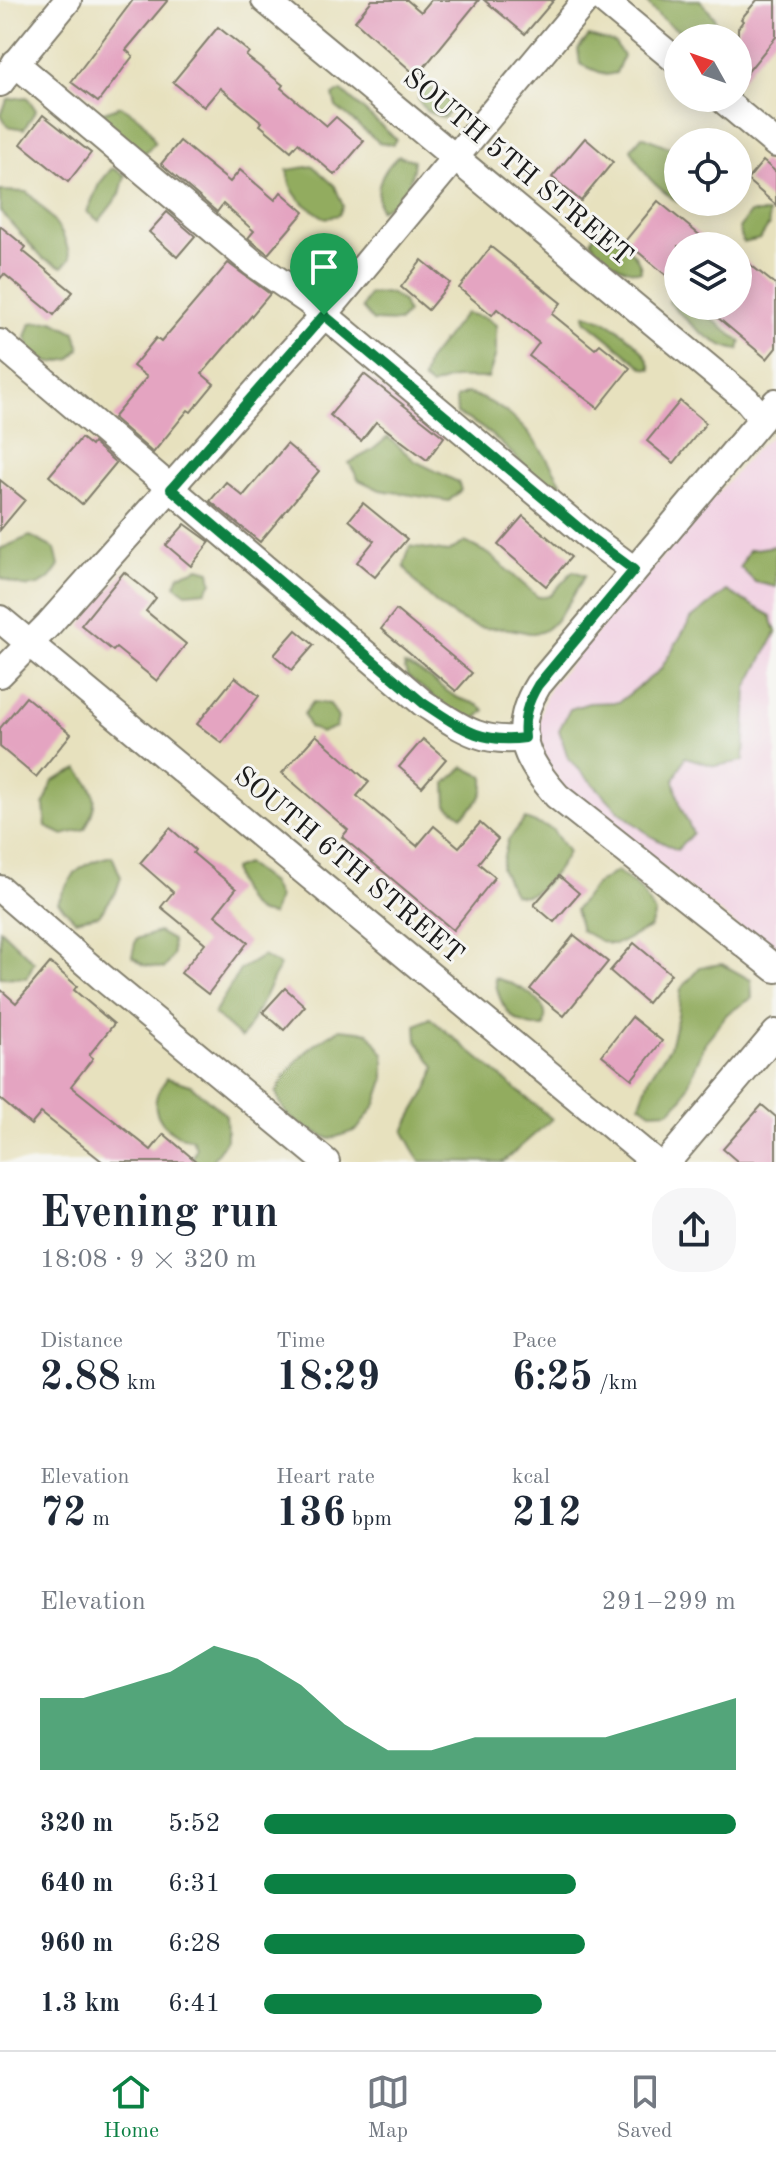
<!DOCTYPE html>
<html lang="en">
<head>
<meta charset="utf-8">
<style>
	:root { --surface:#fff; --page:#f6f6f7; --text:#1f2937; --muted:#747a83; --line:#e0e1e3; --accent:#0b8043 }
	body { margin:0; font-family:"Old Standard TT",serif; background:var(--page); color:var(--text); height:100vh; display:flex; flex-direction:column; font-size:30px; white-space:nowrap }
	* { box-sizing:border-box; margin:0 }
	p { font-size:26px; color:var(--muted) }
	.icon { flex:none; width:44px; height:44px; fill:none; stroke:currentColor; stroke-width:2; stroke-linecap:round; stroke-linejoin:round }
	.map { position:relative; height:1162px; overflow:hidden }
	.panel { display:flex; flex-direction:column; background:var(--surface); flex:1 }
	.panel>* { flex:none }
	.needle { width:52px; rotate:310deg }
	.controls { position:absolute; left:664px; top:24px; display:grid; gap:16px }
	.controls a { display:grid; place-items:center; width:88px; height:88px; border-radius:50%; background:var(--surface); box-shadow:0 4px 20px #0003; font-size:40px }
	.pin { position:absolute; display:grid; place-items:center; width:68px; height:68px; color:#fff; margin:-82px -34px; border-radius:50% 50% 50% 0; rotate:-45deg; box-shadow:0 0 8px #0007 }
	.pin .icon { rotate:45deg }
	.round { display:grid; place-items:center; flex:none; width:84px; height:84px; border-radius:32px; background:var(--page) }
	.headline { display:flex; align-items:center; justify-content:space-between; height:136px; padding:0 40px }
	h1 { font-size:44px; font-weight:800; line-height:60px }
	.figures { display:grid; grid-template-columns:repeat(3,1fr); gap:12px; height:136px; padding:8px 40px }
	.figures div { display:grid; align-content:center }
	.figures b { font-size:40px; font-weight:800 }
	.figures small { font-size:22px; font-weight:400 }
	.figures p { font-size:22px }
	.chart { height:224px; padding:16px 40px }
	.chart p { display:flex; justify-content:space-between }
	.chart svg { width:100%; height:144px; margin-top:8px; fill:var(--accent); opacity:.7 }
	ul { padding:0 40px; list-style:none; font-size:26px }
	li { display:grid; grid-template-columns:128px 96px 1fr; align-items:center; height:60px }
	li i { height:20px; border-radius:10px; background:var(--accent) }
	.menu { display:flex; justify-content:space-around; align-items:center; height:112px; border-top:2px solid var(--line); background:var(--surface); font-size:22px; color:var(--muted) }
	.menu a { display:grid; justify-items:center; gap:4px }
	.menu .current { color:var(--accent) }
	.map>svg:first-child { display:block }
</style>
</head>
<body>
<div class="map">
<svg width="776" height="1162" viewBox="0 0 776 1162">
	<rect width="100%" height="100%" fill="#f6f6f2"/>
	<filter id="ink" filterUnits="userSpaceOnUse"><feTurbulence type="fractalNoise" baseFrequency=".0125" numOctaves="2"/><feDisplacementMap in="SourceGraphic" scale="16" xChannelSelector="R" yChannelSelector="G"/><feConvolveMatrix kernelMatrix="1 2 1 2 8 2 1 2 1" color-interpolation-filters="sRGB"/></filter>
	<filter id="wash" filterUnits="userSpaceOnUse"><feTurbulence type="fractalNoise" baseFrequency=".006" numOctaves="4" result="noise"/><feDisplacementMap in="SourceGraphic" scale="32" xChannelSelector="R" yChannelSelector="G"/><feGaussianBlur stdDeviation="1.8" result="paint"/><feColorMatrix in="noise" values="0 0 0 0 0 0 0 0 0 0 0 0 0 0 0 0 0 1.4 0 .05"/><feComposite in="paint" operator="in"/></filter>
	<g filter="url(#wash)">
		<rect width="100%" height="100%" fill="#e7e1be"/>
		<path fill="#f1d0e2" d="M776,432V956L566,791L545,758L539,725L543,703L551,686L755,450Z"/>
		<g fill="#92ac5f" stroke="#57643e" stroke-width="2">
			<path d="M645,0H700L714,17L718,33C693,48 659,20 645,0Z"/>
			<path d="M589,36L615,43L623,56L616,73L606,75L580,64L578,49Z"/>
			<path d="M424,85C437,91 448,95 453,109L443,118L426,111L418,99Z"/>
			<path d="M342,91L396,139L393,144L380,143L336,107L333,95Z"/>
			<path d="M27,97L36,110L24,129L7,126L1,114L8,99Z"/>
			<path d="M121,106C139,116 148,123 155,143L145,153L121,144L102,127L101,113Z"/>
			<path d="M642,136L669,147L678,155V202C654,186 644,175 631,149Z"/>
			<path d="M398,156L414,160C413,183 401,201 380,210C374,188 381,172 398,156Z"/>
			<path d="M313,166L335,186L343,206L339,215L325,218C303,204 290,197 287,170Z"/>
			<path d="M112,168L125,175L120,194L99,221L87,212L99,184Z"/>
			<path d="M0,191L27,192C48,213 66,230 70,259L62,267L43,259L0,211Z"/>
			<path d="M750,213H768L769,225L760,239L743,243L739,228Z"/>
			<path d="M598,228C614,238 641,251 641,272C620,271 602,258 591,241Z"/>
			<path d="M390,293L403,302L407,313L399,322L373,321L362,308L369,294Z"/>
			<path d="M671,294H678V306H695L741,342L739,350C713,347 687,322 669,302Z"/>
			<path d="M465,313L486,318L496,325V354L488,378H454L431,386L423,380L427,362Z"/>
			<path d="M585,314C608,318 646,345 651,369L644,368L585,320Z"/>
			<path d="M53,321L75,332L80,348L71,359L51,363L32,354L26,337L31,323Z"/>
			<path d="M467,393C513,406 539,442 561,482L552,494C522,465 496,431 457,414L456,398Z"/>
			<path d="M388,437L415,461L458,482L461,490L449,501L380,490L359,480L349,463L371,451Z"/>
			<path d="M30,536L55,549L59,566C44,591 24,591 0,577V549Z"/>
			<path d="M465,542L489,554L538,597L550,596L573,571L585,575C577,590 559,621 545,630C533,637 521,630 509,629C499,627 488,630 478,627C448,618 420,592 404,566L410,546L448,552Z"/>
			<path d="M776,546V587L755,582L740,567L749,550Z"/>
			<path d="M199,568L210,571L212,582L206,591L186,593L175,585L179,575Z"/>
			<path d="M727,591L771,616L776,633L747,688L744,761L715,766L685,757L674,780L681,808L693,833L677,850L652,837L620,812L568,758L559,730L570,709L589,703L619,702L660,670L691,619Z"/>
			<path d="M404,665C425,671 437,686 456,697C467,703 472,699 485,710L473,722L463,720L407,676Z"/>
			<path d="M313,702L330,704L338,718L336,727L321,733L309,727L304,714Z"/>
			<path d="M464,767L484,777C486,797 476,804 462,816L447,805L446,783Z"/>
			<path d="M78,769C98,793 99,800 85,829L63,835L46,827L44,805L53,781Z"/>
			<path d="M525,819L552,829L568,852C561,866 543,892 527,895C523,896 518,895 514,894L501,868L508,840Z"/>
			<path d="M112,856L121,877L116,892L99,915L75,920L58,902C71,873 81,862 112,856Z"/>
			<path d="M246,864L271,883L278,898L272,915C267,914 262,914 258,912C245,905 235,882 233,869Z"/>
			<path d="M617,871L641,890L655,913L650,928C614,943 619,954 581,930L575,910L595,885Z"/>
			<path d="M0,929L34,962L27,978L0,977Z"/>
			<path d="M158,932L172,940L173,955L164,969L144,965L132,956L136,939Z"/>
			<path d="M263,956L280,966C270,982 251,1029 241,1038L214,1014L240,970Z"/>
			<path d="M722,964L751,980L752,998L727,1014L705,1043L683,1098L669,1111L651,1112L640,1104L650,1076L670,1047L678,1015L681,989L700,967Z"/>
			<path d="M495,978C510,982 541,995 545,1013C546,1017 544,1022 544,1027C513,1027 499,1007 495,978Z"/>
			<path d="M430,1018L552,1119L503,1162L420,1161L404,1132C413,1107 430,1093 435,1067L417,1041L416,1025Z"/>
			<path d="M340,1029L368,1032L384,1054V1080L376,1104L357,1130L330,1139C301,1125 286,1124 276,1092C293,1060 309,1046 340,1029Z"/>
			<path d="M167,1078L190,1085L226,1115L227,1139L211,1162H191L196,1148L192,1139C171,1137 150,1117 157,1095C159,1089 164,1083 167,1078Z"/>
		</g>
		<g id="blocks">
			<g fill="#e4a4c1">
				<path d="M133,0H168L126,50L133,56L98,102L71,82Z"/>
				<path d="M372,0H407L421,12L431,0H479L417,76L355,21Z"/>
				<path d="M484,0H554L525,34Z"/>
				<path d="M757,0H776V37L738,84V28L743,21L741,19Z"/>
				<path d="M218,27L249,52L246,56L283,85L281,88L327,126L336,117L364,141L335,175L298,143L291,151L260,125L262,122L220,88L204,107L173,82Z"/>
				<path d="M43,115L91,153L68,182L21,144Z"/>
				<path d="M585,138L613,162L581,201L552,177Z"/>
				<path d="M180,141L230,182L240,170L275,200L281,192L304,212L268,254L248,238L254,231L223,204L217,212L161,164Z"/>
				<path d="M763,161L776,172V205L747,180Z"/>
				<path d="M658,201L713,246H678V285L625,241Z"/>
				<path d="M167,212L195,236L177,257L149,232Z"/>
				<path d="M0,226L26,247L23,251L73,292L54,315L4,274L0,279Z"/>
				<path d="M491,247L561,303L552,314L595,349L600,344L630,368L598,408L529,356L539,343L497,309L492,315L459,288Z"/>
				<path d="M738,255L776,285V348L767,359L704,306H738Z"/>
				<path d="M422,260L450,283L428,310L401,287Z"/>
				<path d="M228,263L270,294L202,374L214,384L191,412L188,410L153,453L113,418L147,377L133,366L156,338L161,342Z"/>
				<path d="M364,374L444,437L427,460L376,422L361,441L330,415Z"/>
				<path d="M680,401L706,423L674,463L647,441Z"/>
				<path d="M81,438L91,446L93,443L116,463L82,504L49,476Z"/>
				<path d="M287,444L319,471L260,542L210,501L226,482L243,496Z"/>
				<path d="M0,480L25,500L0,530Z"/>
				<path d="M363,503L407,539L375,577L357,562L374,541L349,520Z"/>
				<path d="M523,516L571,557L546,586L498,545Z"/>
				<path d="M185,524L210,542L191,566L166,545Z"/>
				<path d="M124,572L156,598L146,611L186,644L157,681L116,648L113,651L81,625Z"/>
				<path d="M396,610L472,673L456,691L381,629Z"/>
				<path d="M296,630L314,645L292,670L274,655Z"/>
				<path d="M235,677L259,696L222,743L197,724Z"/>
				<path d="M26,697L71,734L36,777L0,747V728Z"/>
				<path d="M316,735L369,782L357,796L417,846L434,826L459,847L480,823L498,839L478,863L495,877L453,930L342,837L348,830L282,773Z"/>
				<path d="M423,739L446,759L422,787L399,767Z"/>
				<path d="M170,828L195,850L193,853L236,889L215,915L248,942L208,994L181,973L205,943L161,907L173,892L140,863Z"/>
				<path d="M559,876L579,893L554,922L534,905Z"/>
				<path d="M574,935L608,962L564,1016L530,989Z"/>
				<path d="M634,943L671,974L647,1003L610,971Z"/>
				<path d="M50,963L77,986L74,990L114,1024L89,1055L93,1058L71,1086L151,1150L164,1134L197,1162H103L41,1113L31,1125L0,1099V989L16,1003Z"/>
				<path d="M285,988L305,1006L284,1030L263,1012Z"/>
				<path d="M632,1017L662,1041L632,1079L602,1055Z"/>
				<path d="M762,1105L776,1117V1162H738L723,1149Z"/>
			</g>
		</g>
	</g>
	<g filter="url(#ink)">
		<use href="#blocks" fill-opacity="0" stroke="#827e6d" stroke-width="2"/>
		<g fill="none" stroke-linecap="round" stroke-linejoin="round">
			<g stroke="#827e6d" stroke-width="30">
				<g id="minor">
					<path d="M265,0L747,400L762,418"/>
					<path d="M603,0L678,62"/>
					<path d="M15,63L253,263L308,301L591,538L634,570"/>
					<path d="M0,83L68,0"/>
					<path d="M721,98L776,144"/>
					<path d="M0,343L423,703C460,727 479,744 525,738"/>
					<path d="M776,402L538,685C510,730 525,760 557,796L776,969"/>
					<path d="M0,619L655,1162"/>
					<path d="M0,674L49,624L324,315L586,0"/>
					<path d="M0,889L103,978L326,1162"/>
					<path d="M667,1162L776,1033"/>
				</g>
			</g>
			<use href="#minor" stroke="#fff" stroke-width="26"/>
		</g>
	</g>
	<g fill="none" stroke-linecap="round" stroke-linejoin="round" filter="url(#ink)">
		<g stroke="#fff" stroke-width="16">
			<path id="route" d="M324,315L591,538L634,570L538,685C527,703 523,718 525,738C479,744 460,727 423,703L171,489Z"/>
		</g>
		<use href="#route" stroke="#0b8043" stroke-width="10"/>
	</g>
	<g text-anchor="middle" dominant-baseline="central" stroke-width="6" stroke-linejoin="round" paint-order="stroke">
		<g font-size="28" fill="#1c1c1c" stroke="#f6f6f2">
			<text transform="translate(517 168) rotate(40)">SOUTH 5TH STREET</text>
			<text transform="translate(348 866) rotate(40)">SOUTH 6TH STREET</text>
		</g>
	</g>
</svg>
<div class="controls">
<a><svg class="needle" viewBox="-14 -14 28 28"><path d="M0-13l5 13h-10z" fill="#e53935"/><path d="M0 13l5-13h-10z" fill="#747a83"/></svg></a>
<a><svg class="icon" aria-label="locate" viewBox="0 0 24 24"><circle cx="12" cy="12" r="6"/><path d="M12 2v4M12 18v4M2 12h4M18 12h4"/></svg></a>
<a><svg class="icon" aria-label="layers" viewBox="0 0 24 24"><path d="M12 4l9 5-9 5-9-5zM3 14l9 5 9-5"/></svg></a>
</div>
<div class="pin" style="left:324px;top:315px;background:#1e9e55"><svg class="icon" aria-label="arrive" viewBox="0 0 24 24"><path d="M6 21V4h12l-3 4 3 4H6"/></svg></div>
</div>
<section class="panel">
<div class="headline"><div><h1>Evening run</h1><p>18:08 · 9 × 320 m</p></div><a class="round"><svg class="icon" aria-label="share" viewBox="0 0 24 24"><path d="M12 15V3M7 8l5-5 5 5M5 13v7h14v-7"/></svg></a></div>
<div class="figures">
<div><p>Distance</p><b>2.88<small> km</small></b></div>
<div><p>Time</p><b>18:29</b></div>
<div><p>Pace</p><b>6:25<small> /km</small></b></div>
</div>
<div class="figures">
<div><p>Elevation</p><b>72<small> m</small></b></div>
<div><p>Heart rate</p><b>136<small> bpm</small></b></div>
<div><p>kcal</p><b>212</b></div>
</div>
<div class="chart"><p><span>Elevation</span>291–299 m</p>
<svg viewBox="0 0 160 44" preserveAspectRatio="none"><path d="M0 44V22L10 22L20 18L30 14L40 6L50 10L60 18L70 30L80 38L90 38L100 34L110 34L120 34L130 34L140 30L150 26L160 22V44z"/></svg>
</div>
<ul>
<li><b>320 m</b>5:52<i style="width:100%"></i></li>
<li><b>640 m</b>6:31<i style="width:66%"></i></li>
<li><b>960 m</b>6:28<i style="width:68%"></i></li>
<li><b>1.3 km</b>6:41<i style="width:59%"></i></li>
</ul>
</section>
<nav class="menu">
<a class="current"><svg class="icon" aria-label="home" viewBox="0 0 24 24"><path d="M3 11l9-7 9 7M6 9v11h12V9"/></svg>Home</a>
<a><svg class="icon" aria-label="map" viewBox="0 0 24 24"><path d="M3 6l6-2 6 2 6-2v14l-6 2-6-2-6 2zM9 4v14M15 6v14"/></svg>Map</a>
<a><svg class="icon" aria-label="saved" viewBox="0 0 24 24"><path d="M7 4h10v16l-5-4-5 4z"/></svg>Saved</a>
</nav>
</body>
</html>
